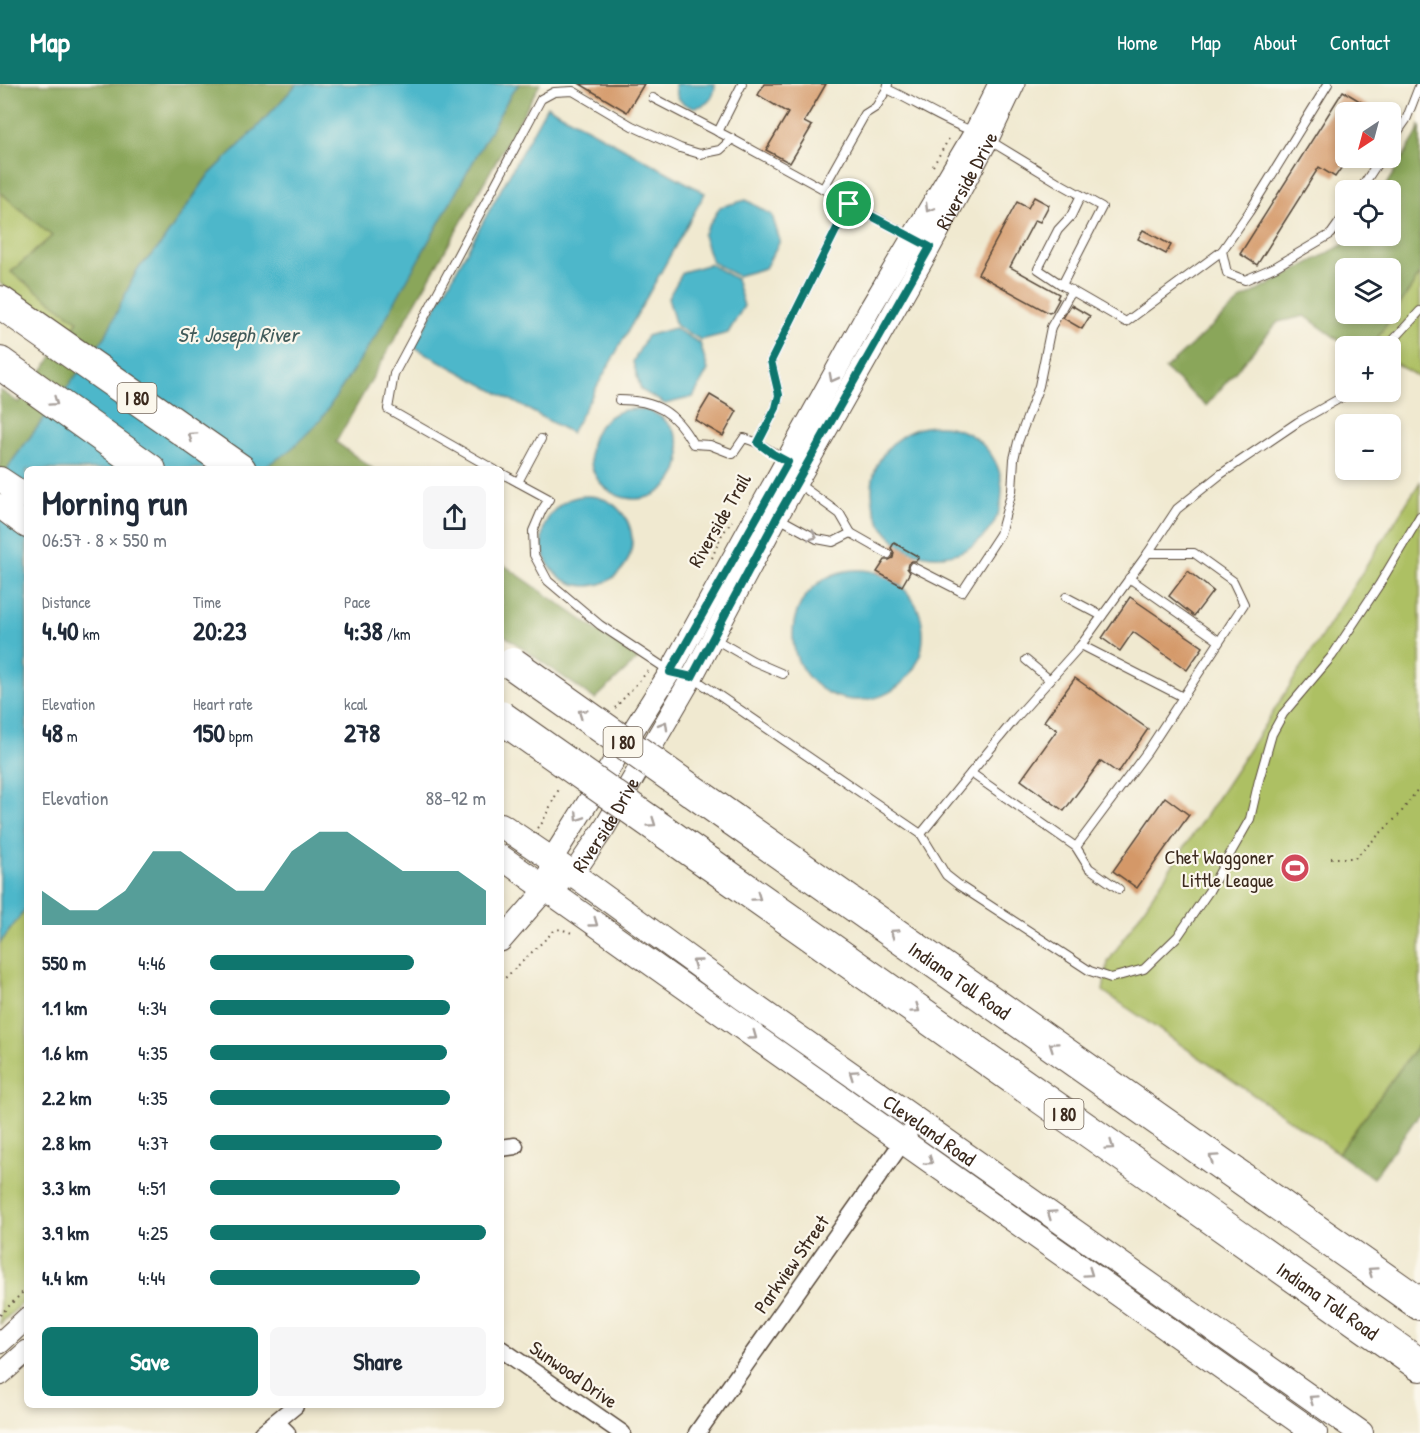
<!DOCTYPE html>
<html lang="en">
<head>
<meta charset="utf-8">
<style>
	:root { --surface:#fff; --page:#f6f6f7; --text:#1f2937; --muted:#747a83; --accent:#0f766e }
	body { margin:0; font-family:"Patrick Hand",sans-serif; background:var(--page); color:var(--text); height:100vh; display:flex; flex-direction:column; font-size:22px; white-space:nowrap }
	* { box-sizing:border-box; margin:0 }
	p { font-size:20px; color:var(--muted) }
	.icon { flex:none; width:33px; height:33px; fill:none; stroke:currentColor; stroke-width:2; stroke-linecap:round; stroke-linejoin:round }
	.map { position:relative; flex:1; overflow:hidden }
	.drawer { position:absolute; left:24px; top:382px; width:480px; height:942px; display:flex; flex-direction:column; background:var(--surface); border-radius:9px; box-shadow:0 3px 9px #0003 }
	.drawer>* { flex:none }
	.needle { width:39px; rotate:216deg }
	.buttons { position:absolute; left:1335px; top:18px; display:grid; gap:12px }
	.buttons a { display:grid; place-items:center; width:66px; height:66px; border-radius:9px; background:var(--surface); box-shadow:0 3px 9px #0003; font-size:30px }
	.pin { position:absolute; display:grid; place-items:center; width:51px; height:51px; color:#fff; margin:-26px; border:3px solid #fff; border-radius:50%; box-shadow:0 2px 6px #0007 }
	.round { display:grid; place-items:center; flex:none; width:63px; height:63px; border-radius:9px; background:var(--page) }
	.summary { display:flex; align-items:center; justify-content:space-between; height:102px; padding:0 18px }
	h1 { font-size:33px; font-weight:700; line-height:45px }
	.stats { display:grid; grid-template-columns:repeat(3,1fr); gap:9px; height:102px; padding:6px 18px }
	.stats div { display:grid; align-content:center }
	.stats b { font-size:26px; font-weight:700 }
	.stats small { font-size:16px; font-weight:400 }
	.stats p { font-size:16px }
	.chart { height:168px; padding:12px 18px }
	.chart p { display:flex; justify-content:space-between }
	.chart svg { width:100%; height:108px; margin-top:6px; fill:var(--accent); opacity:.7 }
	.action { display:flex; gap:12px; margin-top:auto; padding:12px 18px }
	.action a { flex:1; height:69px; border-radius:9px; background:var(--accent); color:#fff; font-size:24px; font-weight:700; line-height:69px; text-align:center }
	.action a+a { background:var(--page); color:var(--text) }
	ul { padding:0 18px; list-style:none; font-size:20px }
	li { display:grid; grid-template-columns:96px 72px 1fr; align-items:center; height:45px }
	li i { height:15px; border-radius:8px; background:var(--accent) }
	header { display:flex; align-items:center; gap:36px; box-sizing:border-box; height:84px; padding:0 30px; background:var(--accent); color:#fff }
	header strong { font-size:28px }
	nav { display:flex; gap:33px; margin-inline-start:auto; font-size:21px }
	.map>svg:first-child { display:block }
</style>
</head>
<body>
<header>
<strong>Map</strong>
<nav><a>Home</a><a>Map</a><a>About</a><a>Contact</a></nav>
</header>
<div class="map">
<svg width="1420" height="1349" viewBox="0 0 1420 1349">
	<rect width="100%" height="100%" fill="#fbf7ec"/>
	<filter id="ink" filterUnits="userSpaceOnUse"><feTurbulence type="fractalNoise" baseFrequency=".0167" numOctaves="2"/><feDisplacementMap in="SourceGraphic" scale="12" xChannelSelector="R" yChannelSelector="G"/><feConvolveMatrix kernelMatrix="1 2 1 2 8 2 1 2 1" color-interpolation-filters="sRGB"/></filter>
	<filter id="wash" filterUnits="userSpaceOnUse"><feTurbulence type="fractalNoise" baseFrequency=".008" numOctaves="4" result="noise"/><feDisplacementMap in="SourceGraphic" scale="24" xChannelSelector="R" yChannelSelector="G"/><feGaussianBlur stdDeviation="1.35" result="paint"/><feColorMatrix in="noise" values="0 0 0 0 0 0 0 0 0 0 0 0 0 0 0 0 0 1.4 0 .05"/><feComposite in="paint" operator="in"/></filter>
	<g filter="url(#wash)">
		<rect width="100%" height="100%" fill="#f0e9d0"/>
		<g fill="#adc064" stroke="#747541" stroke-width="1.5">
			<path d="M0,108L52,152L11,188L78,237L70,249L0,199Z"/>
			<path d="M1420,190V294L1391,277L1390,262H1372Z"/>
			<path d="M1420,398V958L1338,1069L1103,907L1108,878L1234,689Z"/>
			<path d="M27,823V1215L0,1240V859Z"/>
		</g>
		<g fill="#8aa65a" stroke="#62683c" stroke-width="1.5" fill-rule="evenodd">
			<path d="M0,0H297L248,53L207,93L159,163L137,186L105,253L13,376L0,399V306L19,319L78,237L11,188L52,152L0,108Z"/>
			<path d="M519,0H540L336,358L373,385L268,386L264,383L287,369L448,121L511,10Z"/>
			<path d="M1420,41V190L1372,262H1347L1305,232L1278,238L1206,322L1165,285L1242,215L1354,155L1357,152H1390V106H1383L1417,50ZM1390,184V230H1346V184Z"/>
			<path d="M501,479L638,575L595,615L501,549Z"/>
			<path d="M1420,958V1029L1373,1094L1338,1069Z"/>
		</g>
		<g fill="#4db7ca" stroke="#447074" stroke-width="1.5">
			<path d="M297,0H519L511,10L378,248L320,337L287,369L261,385L27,386V823L0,859V399L13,376L105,253L137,186L159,163L207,93L248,53Z"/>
			<path d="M675,0H715C715,31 674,30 675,0Z"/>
			<path d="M547,22L705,109L571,349L414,263Z"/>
			<path d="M746,116L772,131L780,157L765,184L737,192L712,178L703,151L720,123Z"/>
			<path d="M710,180L736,195L744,222L728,249L701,256L676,242L668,214L683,188Z"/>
			<path d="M674,244L700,259L708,286L693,313L665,320L641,306L633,278L647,252Z"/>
			<circle cx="635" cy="370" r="45"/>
			<circle cx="937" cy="407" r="65"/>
			<circle cx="587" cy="457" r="45"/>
			<circle cx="858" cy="551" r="65"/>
		</g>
		<g id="blocks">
			<g fill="#d49867">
				<path d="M580,0H644L627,28Z"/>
				<path d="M764,0H826L804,38L812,42L790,79L766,66L788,29L758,11Z"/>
				<path d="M1343,7L1378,28H1346V77L1335,93L1319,83L1257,181L1240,170Z"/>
				<path d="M1034,113L1049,121L1040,138L1035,136L1010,183L1059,210L1057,214L1059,215L1052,228L1049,229L978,190L1017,118L1028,124Z"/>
				<path d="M1143,146L1171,161L1166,170L1138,155Z"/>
				<path d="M1071,221L1090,232L1082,245L1063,234Z"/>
				<path d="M710,311L737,327L723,352L695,336Z"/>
				<path d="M894,459L919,473L916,477H912L908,480L907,484L910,488L902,502L877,488L885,476H889L893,474L894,469L891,464Z"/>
				<path d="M1188,487L1213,507L1194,532L1169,512Z"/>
				<path d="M1130,513L1203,563L1187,586L1133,548L1120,567L1102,554Z"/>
				<path d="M1075,594L1148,645L1118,689L1101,677L1064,727L1021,696L1057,646L1044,637Z"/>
				<path d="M1165,713L1189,731L1137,804L1113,787Z"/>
			</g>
		</g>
	</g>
	<g filter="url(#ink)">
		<use href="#blocks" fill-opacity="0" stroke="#564739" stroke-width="1.5"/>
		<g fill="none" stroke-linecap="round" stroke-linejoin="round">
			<g stroke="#564739" stroke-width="10">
				<g id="service">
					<path d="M888,0L887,5C916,18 943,37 973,47"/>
					<path d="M653,14L732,55L911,153"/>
					<path d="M718,48L742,0"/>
					<path d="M987,55L1061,100L1102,123L1062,201L1126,238L1222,167L1249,128L1328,0"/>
					<path d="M1390,59L1406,36L1420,0"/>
					<path d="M823,105L865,30L876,23L887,5"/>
					<path d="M1360,106L1381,74"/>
					<path d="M1222,167L1227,189L1245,196L1275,183L1331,150L1346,129"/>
					<path d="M1062,201L1038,185L1058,146L1071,132L1081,111"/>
					<path d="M1388,262L1420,227"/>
					<path d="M619,316C656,316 675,328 693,360L710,361L733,370L744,354L758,359L776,324L779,311L771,277L849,120"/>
					<path d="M758,359L785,376"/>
					<path d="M495,386L388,325L394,290L541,15L554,8L573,7L632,42L680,64L700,70L720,66L732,55"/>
					<path d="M501,389L549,415L542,426L533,447L534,471L548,497L600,541L671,588"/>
					<path d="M518,398L541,355"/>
					<path d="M777,433L817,455L833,458L851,449L840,430L796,398"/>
					<path d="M851,449L888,470"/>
					<path d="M913,483L962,508L1000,450L1012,407L1014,375L1018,358L1039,302L1051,243L1072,206"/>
					<path d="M1129,494L1219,557"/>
					<path d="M1066,513L1102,532"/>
					<path d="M713,554L753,577L783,590"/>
					<path d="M1081,561L1148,469L1177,425L1221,390L1298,338L1351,308"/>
					<path d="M1026,576L1050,596"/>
					<path d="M692,593L921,750L946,791L960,802L1090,887L1111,894L1144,885L1178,852L1209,807L1250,735L1259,696L1272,650L1283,630L1332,572L1379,501L1420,432"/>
					<path d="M971,689L1076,763L1147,668L1244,520L1233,497L1194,469H1148"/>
					<path d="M921,750L1014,636L1081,561L1183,613"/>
					<path d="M1076,763L1089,784L1119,805"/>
				</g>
			</g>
			<g stroke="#564739" stroke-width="19">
				<g id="minor">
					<path d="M501,1064L515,1062"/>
					<path d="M501,1265L622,1349"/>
					<path d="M276,1338L287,1349"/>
					<path d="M262,1349L295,1322"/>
					<path d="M697,1349L909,1049"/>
				</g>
			</g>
			<g stroke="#564739" stroke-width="23">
				<g id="tertiary">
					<path d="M549,793L552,775L670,588L871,223L975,48L998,2"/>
					<path id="s1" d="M501,857L546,805L573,790L605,743L692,593L777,433L930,163L988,55L1014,0"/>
					<path d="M0,1259L27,1234"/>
					<path d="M0,1291L27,1267"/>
				</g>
			</g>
			<g stroke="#564739" stroke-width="26">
				<g id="secondary">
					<path d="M0,395L27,413"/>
					<path d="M0,422L27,442"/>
					<path id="s2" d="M501,741L573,790L743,914L1361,1349"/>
					<path d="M501,773L1315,1349"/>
				</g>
			</g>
			<g stroke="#564739" stroke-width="34">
				<g id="motorway">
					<path d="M0,218L240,386"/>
					<path d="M0,279L150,386"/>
					<path id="s3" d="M732,735L1420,1220"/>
					<path id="s4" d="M709,779L1420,1281"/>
				</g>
			</g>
			<g stroke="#564739" stroke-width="2" stroke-dasharray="1.5 4.5" stroke-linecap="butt">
				<path d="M933,82L951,51"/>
				<path d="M712,474L721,452L732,437"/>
				<path d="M615,624L649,586"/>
				<path d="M537,744L542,739L560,703"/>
				<path d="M1331,774H1355L1400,730L1420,702"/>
				<path d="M501,898L554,847L560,845L572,849"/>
				<path d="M0,1231L27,1204"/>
			</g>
			<use href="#service" stroke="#fff" stroke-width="8"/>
			<use href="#minor" stroke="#fff" stroke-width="16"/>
			<use href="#tertiary" stroke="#fff" stroke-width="21"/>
			<use href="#secondary" stroke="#fff" stroke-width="24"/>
			<use href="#motorway" stroke="#fff" stroke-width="32"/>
			<g stroke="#564739" stroke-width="34" stroke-linecap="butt">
				<g id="motorway-bridge">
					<path d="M513,580L732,735"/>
					<path d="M501,633L709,779"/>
				</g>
			</g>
			<use href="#motorway-bridge" stroke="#fff" stroke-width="32"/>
		</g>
		<defs><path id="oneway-chevron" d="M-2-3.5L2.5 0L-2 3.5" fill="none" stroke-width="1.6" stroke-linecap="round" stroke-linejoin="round" transform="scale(1.5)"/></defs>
		<g stroke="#a79f9a">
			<use href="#oneway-chevron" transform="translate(929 124) rotate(121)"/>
			<use href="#oneway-chevron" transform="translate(833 294) rotate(118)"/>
			<use href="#oneway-chevron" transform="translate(54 318) rotate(35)"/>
			<use href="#oneway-chevron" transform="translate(192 352) rotate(-145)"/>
			<use href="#oneway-chevron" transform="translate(813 452) rotate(24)"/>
			<use href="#oneway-chevron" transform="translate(582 629) rotate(-145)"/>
			<use href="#oneway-chevron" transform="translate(664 641) rotate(-60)"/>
			<use href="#oneway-chevron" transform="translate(579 733) rotate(123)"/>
			<use href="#oneway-chevron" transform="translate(652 739) rotate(35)"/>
			<use href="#oneway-chevron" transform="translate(757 813) rotate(35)"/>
			<use href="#oneway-chevron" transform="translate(594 839) rotate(36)"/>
			<use href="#oneway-chevron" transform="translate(894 849) rotate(-145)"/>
			<use href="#oneway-chevron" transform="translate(696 879) rotate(-144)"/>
			<use href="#oneway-chevron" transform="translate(916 925) rotate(35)"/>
			<use href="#oneway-chevron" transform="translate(753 952) rotate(36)"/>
			<use href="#oneway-chevron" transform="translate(1053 962) rotate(-145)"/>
			<use href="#oneway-chevron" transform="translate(853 990) rotate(-145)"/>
			<use href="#oneway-chevron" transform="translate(1110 1062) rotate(35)"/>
			<use href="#oneway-chevron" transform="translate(1213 1074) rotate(-145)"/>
			<use href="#oneway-chevron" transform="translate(929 1077) rotate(35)"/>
			<use href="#oneway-chevron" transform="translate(1051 1130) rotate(-145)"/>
			<use href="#oneway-chevron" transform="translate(1372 1187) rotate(-145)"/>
			<use href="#oneway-chevron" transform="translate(1089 1189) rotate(35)"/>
			<use href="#oneway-chevron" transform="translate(1313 1315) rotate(-145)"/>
		</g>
	</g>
	<g fill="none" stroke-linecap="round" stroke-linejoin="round" filter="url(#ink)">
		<g stroke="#fff" stroke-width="12">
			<path id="route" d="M849,120L930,163L777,433L692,593L670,588L788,378L773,370L758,359L776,324L779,311L771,277Z"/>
		</g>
		<use href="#route" stroke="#0f766e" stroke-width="8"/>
	</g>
	<defs>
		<g id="stadium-disc" transform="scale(1.5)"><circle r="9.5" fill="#d1495b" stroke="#fbf7ec"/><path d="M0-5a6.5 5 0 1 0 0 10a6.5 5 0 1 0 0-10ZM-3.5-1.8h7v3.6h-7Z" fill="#fff"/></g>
	</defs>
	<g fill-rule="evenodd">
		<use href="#stadium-disc" x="1295" y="784"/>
	</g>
	<g text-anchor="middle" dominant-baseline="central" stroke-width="4.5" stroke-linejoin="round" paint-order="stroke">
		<g fill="#fbf7ec" stroke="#75685c" stroke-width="1.5">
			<rect x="117.5" y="299" width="39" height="30" rx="4.5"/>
			<rect x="603.5" y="643" width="39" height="30" rx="4.5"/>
			<rect x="1044.5" y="1015" width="39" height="30" rx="4.5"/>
		</g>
		<g font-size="18" font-weight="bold" fill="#3b2a1e">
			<text x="137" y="314">I 80</text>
			<text x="623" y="658">I 80</text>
			<text x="1064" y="1030">I 80</text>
		</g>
		<g font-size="20" fill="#3b2a1e" stroke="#fbf7ec">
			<text stroke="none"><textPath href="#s1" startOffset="897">Riverside Drive</textPath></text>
			<text transform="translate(719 436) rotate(-60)">Riverside Trail</text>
			<text stroke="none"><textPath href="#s1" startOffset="159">Riverside Drive</textPath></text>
			<text stroke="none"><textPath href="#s3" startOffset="279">Indiana Toll Road</textPath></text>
			<text stroke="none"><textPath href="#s2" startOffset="526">Cleveland Road</textPath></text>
			<text transform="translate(791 1180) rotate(-55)">Parkview Street</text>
			<text stroke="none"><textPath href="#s4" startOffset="758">Indiana Toll Road</textPath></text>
			<text transform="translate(574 1290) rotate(35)">Sunwood Drive</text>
		</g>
		<g font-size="20" fill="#3b2a1e" stroke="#fbf7ec" text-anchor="end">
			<text x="1274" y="772">Chet Waggoner<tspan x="1274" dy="23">Little League</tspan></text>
		</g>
		<g font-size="21" font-style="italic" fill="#415b5a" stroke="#fbf7ec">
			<text x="238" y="250">St. Joseph River</text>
		</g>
	</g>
</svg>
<div class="buttons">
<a><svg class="needle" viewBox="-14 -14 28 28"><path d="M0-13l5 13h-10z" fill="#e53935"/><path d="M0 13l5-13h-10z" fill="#747a83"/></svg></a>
<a><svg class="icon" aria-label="locate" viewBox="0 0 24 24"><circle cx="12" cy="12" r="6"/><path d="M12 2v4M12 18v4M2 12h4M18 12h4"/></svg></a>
<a><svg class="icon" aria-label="layers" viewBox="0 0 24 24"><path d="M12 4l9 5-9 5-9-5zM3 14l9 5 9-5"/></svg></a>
<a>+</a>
<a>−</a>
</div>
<div class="pin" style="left:849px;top:120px;background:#1e9e55"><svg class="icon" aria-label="arrive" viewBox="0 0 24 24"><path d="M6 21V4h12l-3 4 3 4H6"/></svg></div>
<section class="drawer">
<div class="summary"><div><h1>Morning run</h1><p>06:57 · 8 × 550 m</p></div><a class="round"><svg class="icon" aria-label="share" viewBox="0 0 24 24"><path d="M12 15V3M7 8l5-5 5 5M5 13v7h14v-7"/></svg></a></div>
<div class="stats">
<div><p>Distance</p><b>4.40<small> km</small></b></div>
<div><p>Time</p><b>20:23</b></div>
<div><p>Pace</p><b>4:38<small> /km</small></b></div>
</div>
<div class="stats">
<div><p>Elevation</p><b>48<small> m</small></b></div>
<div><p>Heart rate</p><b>150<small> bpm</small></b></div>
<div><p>kcal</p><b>278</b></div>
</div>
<div class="chart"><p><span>Elevation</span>88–92 m</p>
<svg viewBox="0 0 160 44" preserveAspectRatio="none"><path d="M0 44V30L10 38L20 38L30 30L40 14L50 14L60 22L70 30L80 30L90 14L100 6L110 6L120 14L130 22L140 22L150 22L160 30V44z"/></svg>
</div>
<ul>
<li><b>550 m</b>4:46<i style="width:74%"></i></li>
<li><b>1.1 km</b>4:34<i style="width:87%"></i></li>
<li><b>1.6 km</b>4:35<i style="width:86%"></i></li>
<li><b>2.2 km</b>4:35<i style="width:87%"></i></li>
<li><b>2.8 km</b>4:37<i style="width:84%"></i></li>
<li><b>3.3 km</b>4:51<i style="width:69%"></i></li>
<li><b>3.9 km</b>4:25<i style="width:100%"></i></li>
<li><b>4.4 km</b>4:44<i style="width:76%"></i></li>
</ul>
<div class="action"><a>Save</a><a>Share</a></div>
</section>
</div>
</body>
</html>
